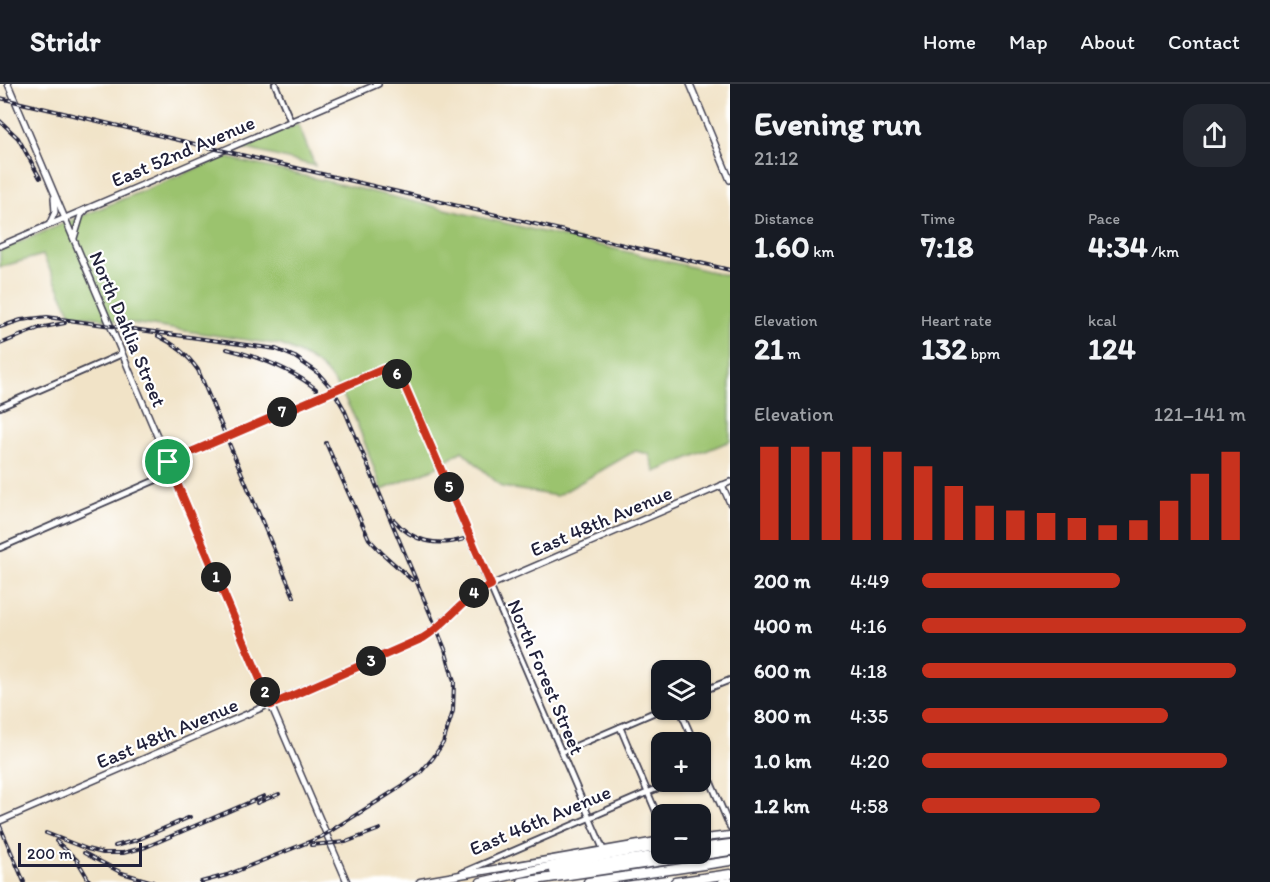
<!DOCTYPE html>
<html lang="en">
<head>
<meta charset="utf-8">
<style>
	:root { --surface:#171b24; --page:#242831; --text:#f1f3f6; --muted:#9ea1a6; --line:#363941; --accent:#c8321e }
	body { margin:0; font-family:Itim,sans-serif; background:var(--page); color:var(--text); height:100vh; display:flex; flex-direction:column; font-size:22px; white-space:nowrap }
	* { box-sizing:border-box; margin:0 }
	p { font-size:20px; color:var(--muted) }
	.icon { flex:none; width:33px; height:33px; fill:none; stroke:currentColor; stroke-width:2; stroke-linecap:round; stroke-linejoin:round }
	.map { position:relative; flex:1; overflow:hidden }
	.details { display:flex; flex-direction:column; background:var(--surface); width:540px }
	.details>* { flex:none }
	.buttons { position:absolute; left:651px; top:576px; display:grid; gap:12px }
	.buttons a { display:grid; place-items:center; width:60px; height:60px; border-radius:12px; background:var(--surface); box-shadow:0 2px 4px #0004; font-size:30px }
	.scale { position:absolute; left:18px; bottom:15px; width:124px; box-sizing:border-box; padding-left:6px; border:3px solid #22223b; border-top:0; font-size:16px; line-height:21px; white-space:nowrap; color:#22223b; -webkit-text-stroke:4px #fff; paint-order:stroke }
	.pin { position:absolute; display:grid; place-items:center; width:51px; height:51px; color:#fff; margin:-26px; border:3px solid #fff; border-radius:50%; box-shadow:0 2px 6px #0007 }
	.km { position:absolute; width:30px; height:30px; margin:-15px; border-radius:50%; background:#222; color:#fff; font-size:16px; line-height:30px; text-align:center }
	.round { display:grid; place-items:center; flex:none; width:63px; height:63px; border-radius:18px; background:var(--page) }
	.head { display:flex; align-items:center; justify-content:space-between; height:102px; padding:0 24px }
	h1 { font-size:33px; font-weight:700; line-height:45px }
	.metrics { display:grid; grid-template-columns:repeat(3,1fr); gap:9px; height:102px; padding:6px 24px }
	.metrics div { display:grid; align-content:center }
	.metrics b { font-size:30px; font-weight:700 }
	.metrics small { font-size:16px; font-weight:400 }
	.metrics p { font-size:16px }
	.chart { height:168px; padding:12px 24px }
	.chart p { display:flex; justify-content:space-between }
	.chart svg { width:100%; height:108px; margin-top:6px; stroke:var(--accent); stroke-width:6 }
	ul { padding:0 24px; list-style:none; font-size:20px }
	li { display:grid; grid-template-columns:96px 72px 1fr; align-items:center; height:45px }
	li i { height:15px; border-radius:8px; background:var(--accent) }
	header { display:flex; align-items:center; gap:36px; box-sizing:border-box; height:84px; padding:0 30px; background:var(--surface); border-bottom:2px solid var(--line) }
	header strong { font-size:28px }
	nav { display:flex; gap:33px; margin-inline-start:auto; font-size:21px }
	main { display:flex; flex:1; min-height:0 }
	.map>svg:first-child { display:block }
</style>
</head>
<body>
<header>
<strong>Stridr</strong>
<nav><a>Home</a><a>Map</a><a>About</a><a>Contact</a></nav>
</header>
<main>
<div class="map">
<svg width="730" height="798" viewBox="0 0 730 798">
	<rect width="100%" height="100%" fill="#fff"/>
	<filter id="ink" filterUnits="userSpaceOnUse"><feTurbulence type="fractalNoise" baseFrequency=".0167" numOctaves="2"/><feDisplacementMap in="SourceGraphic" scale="12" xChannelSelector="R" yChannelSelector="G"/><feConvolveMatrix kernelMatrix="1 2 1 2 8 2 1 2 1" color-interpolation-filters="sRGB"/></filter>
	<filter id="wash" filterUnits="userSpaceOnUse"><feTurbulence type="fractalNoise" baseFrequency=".008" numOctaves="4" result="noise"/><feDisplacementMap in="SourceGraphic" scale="24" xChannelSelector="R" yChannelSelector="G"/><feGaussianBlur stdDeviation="1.35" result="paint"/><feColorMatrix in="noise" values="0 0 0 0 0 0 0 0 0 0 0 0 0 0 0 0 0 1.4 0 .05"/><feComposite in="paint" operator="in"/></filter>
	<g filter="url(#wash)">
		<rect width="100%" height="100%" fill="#f1e3c7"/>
		<g fill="#9bc36e" stroke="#5e7254" stroke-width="1.5">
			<path d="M298,40L315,82L239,63Z"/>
			<path d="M224,73L730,192V357L655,388L649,370L635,367L557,412L502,403L462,367L435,384L382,406C366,365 352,310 318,281C307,272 294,267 281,261L71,230L43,171L0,183V166Z"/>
		</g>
	</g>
	<g filter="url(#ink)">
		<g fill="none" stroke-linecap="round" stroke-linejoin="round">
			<g stroke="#413f50" stroke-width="8">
				<g id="minor">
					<path d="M275,0L291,38"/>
					<path d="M0,323L122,270"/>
					<path d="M168,378L376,288C388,283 397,286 403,299L603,765"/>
					<path d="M0,464L172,389"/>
					<path d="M700,608L730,596"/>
					<path d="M680,626L694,658"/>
					<path d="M620,643L662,742"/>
					<path d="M562,668L662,625"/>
					<path d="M700,673L730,743"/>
					<path d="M462,789L672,698"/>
				</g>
			</g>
			<g stroke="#413f50" stroke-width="8">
				<g id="tertiary">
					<path d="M8,0L271,621L347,798"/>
					<path d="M690,0L730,96"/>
					<path d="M50,139L55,128L54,114"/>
					<path d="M74,154L81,131L85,127"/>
					<path d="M0,162L378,0"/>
					<path d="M722,401L730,419"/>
					<path d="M0,737L416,557C443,543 458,518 484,504L730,398"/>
				</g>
			</g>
			<g stroke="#413f50" stroke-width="9">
				<g id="secondary">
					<path d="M704,754L730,751"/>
					<path d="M420,798L662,756"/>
					<path d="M722,798L730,797"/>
				</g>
			</g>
			<g stroke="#413f50" stroke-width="11">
				<g id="motorway">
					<path d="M700,755L707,754"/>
					<path d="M700,764L730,760"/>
					<path d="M554,787L666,770"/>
					<path d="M481,798L579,776L662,762"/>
					<path d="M522,798L730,767"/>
					<path d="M588,798L730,777"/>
					<path d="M675,798L730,790"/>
				</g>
			</g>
			<use href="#minor" stroke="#fff" stroke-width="4.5"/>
			<use href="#tertiary" stroke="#fff" stroke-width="5"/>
			<use href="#secondary" stroke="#fff" stroke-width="6"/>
			<use href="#motorway" stroke="#fff" stroke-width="8"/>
			<g stroke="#22223b" stroke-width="4">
				<g id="rail">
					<path d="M0,14L730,186"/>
					<path d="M0,37L18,54L40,94"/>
					<path d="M0,243L21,236L47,233L276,265L295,273L318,289L333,306L344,325L445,565L454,598L453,627L443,659L433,674L420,689L402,702L321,753L227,791L201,798"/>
					<path d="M158,252C175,260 187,270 198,286L294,513"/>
					<path d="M0,260L39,244L65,239"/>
					<path d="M227,265C259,273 290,284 316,305"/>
					<path d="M326,359L369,455L383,470L412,496"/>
					<path d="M394,436C412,458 438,463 464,455"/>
					<path d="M257,719L279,710"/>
					<path d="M0,742L24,798"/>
					<path d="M46,749L87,765L103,769H123L146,763L264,712"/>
					<path d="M56,757L77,776L90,798"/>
					<path d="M311,761L346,758L380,745"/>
					<path d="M115,762L137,756L190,733"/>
					<path d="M84,769L122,789L153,798"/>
				</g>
			</g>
			<use href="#rail" stroke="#fff" stroke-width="1.5" stroke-dasharray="4.5" stroke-linecap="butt"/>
		</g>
	</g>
	<g fill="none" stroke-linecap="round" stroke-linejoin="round" filter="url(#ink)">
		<g stroke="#fff" stroke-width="12">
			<path id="route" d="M384,285L395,288L403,298L491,501C463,513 448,539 423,554L271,621L168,378Z"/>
		</g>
		<use href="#route" stroke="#c8321e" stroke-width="8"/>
	</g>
	<g text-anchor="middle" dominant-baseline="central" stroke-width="4.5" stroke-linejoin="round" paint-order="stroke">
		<g font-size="20" fill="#22223b" stroke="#fff">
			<text transform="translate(183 67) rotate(-23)">East 52nd Avenue</text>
			<text transform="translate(128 245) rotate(67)">North Dahlia Street</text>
			<text transform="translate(601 437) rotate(-23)">East 48th Avenue</text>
			<text transform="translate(546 593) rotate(67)">North Forest Street</text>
			<text transform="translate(167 649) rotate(-23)">East 48th Avenue</text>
			<text transform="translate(540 736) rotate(-23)">East 46th Avenue</text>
		</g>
	</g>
</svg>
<div class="buttons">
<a><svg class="icon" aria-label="layers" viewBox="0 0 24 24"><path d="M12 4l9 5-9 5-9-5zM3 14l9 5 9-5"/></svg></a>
<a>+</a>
<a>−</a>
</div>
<div class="scale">200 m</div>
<div class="pin" style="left:168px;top:378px;background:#1e9e55"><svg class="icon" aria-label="arrive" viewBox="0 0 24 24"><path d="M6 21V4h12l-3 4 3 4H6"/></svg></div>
<b class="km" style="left:216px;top:493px">1</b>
<b class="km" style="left:265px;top:608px">2</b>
<b class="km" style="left:371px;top:577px">3</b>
<b class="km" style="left:474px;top:509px">4</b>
<b class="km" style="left:449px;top:403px">5</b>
<b class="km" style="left:397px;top:290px">6</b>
<b class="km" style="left:282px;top:328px">7</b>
</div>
<section class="details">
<div class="head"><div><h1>Evening run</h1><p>21:12</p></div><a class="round"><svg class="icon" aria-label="share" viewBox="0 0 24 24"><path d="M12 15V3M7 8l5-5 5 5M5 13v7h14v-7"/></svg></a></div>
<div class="metrics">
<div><p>Distance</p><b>1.60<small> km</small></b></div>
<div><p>Time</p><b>7:18</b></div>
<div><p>Pace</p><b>4:34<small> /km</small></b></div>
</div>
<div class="metrics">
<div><p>Elevation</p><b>21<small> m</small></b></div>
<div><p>Heart rate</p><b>132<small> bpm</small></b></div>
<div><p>kcal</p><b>124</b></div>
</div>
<div class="chart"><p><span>Elevation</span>121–141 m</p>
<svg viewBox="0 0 160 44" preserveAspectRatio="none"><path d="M5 44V6M15 44V6M25 44V8M35 44V6M45 44V8M55 44V14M65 44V22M75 44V30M85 44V32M95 44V33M105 44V35M115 44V38M125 44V36M135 44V28M145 44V17M155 44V8"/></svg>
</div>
<ul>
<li><b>200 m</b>4:49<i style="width:61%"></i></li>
<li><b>400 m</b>4:16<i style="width:100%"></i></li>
<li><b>600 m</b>4:18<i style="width:97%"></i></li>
<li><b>800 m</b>4:35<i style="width:76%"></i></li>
<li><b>1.0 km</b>4:20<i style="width:94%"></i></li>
<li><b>1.2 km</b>4:58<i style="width:55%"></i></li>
</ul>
</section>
</main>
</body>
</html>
